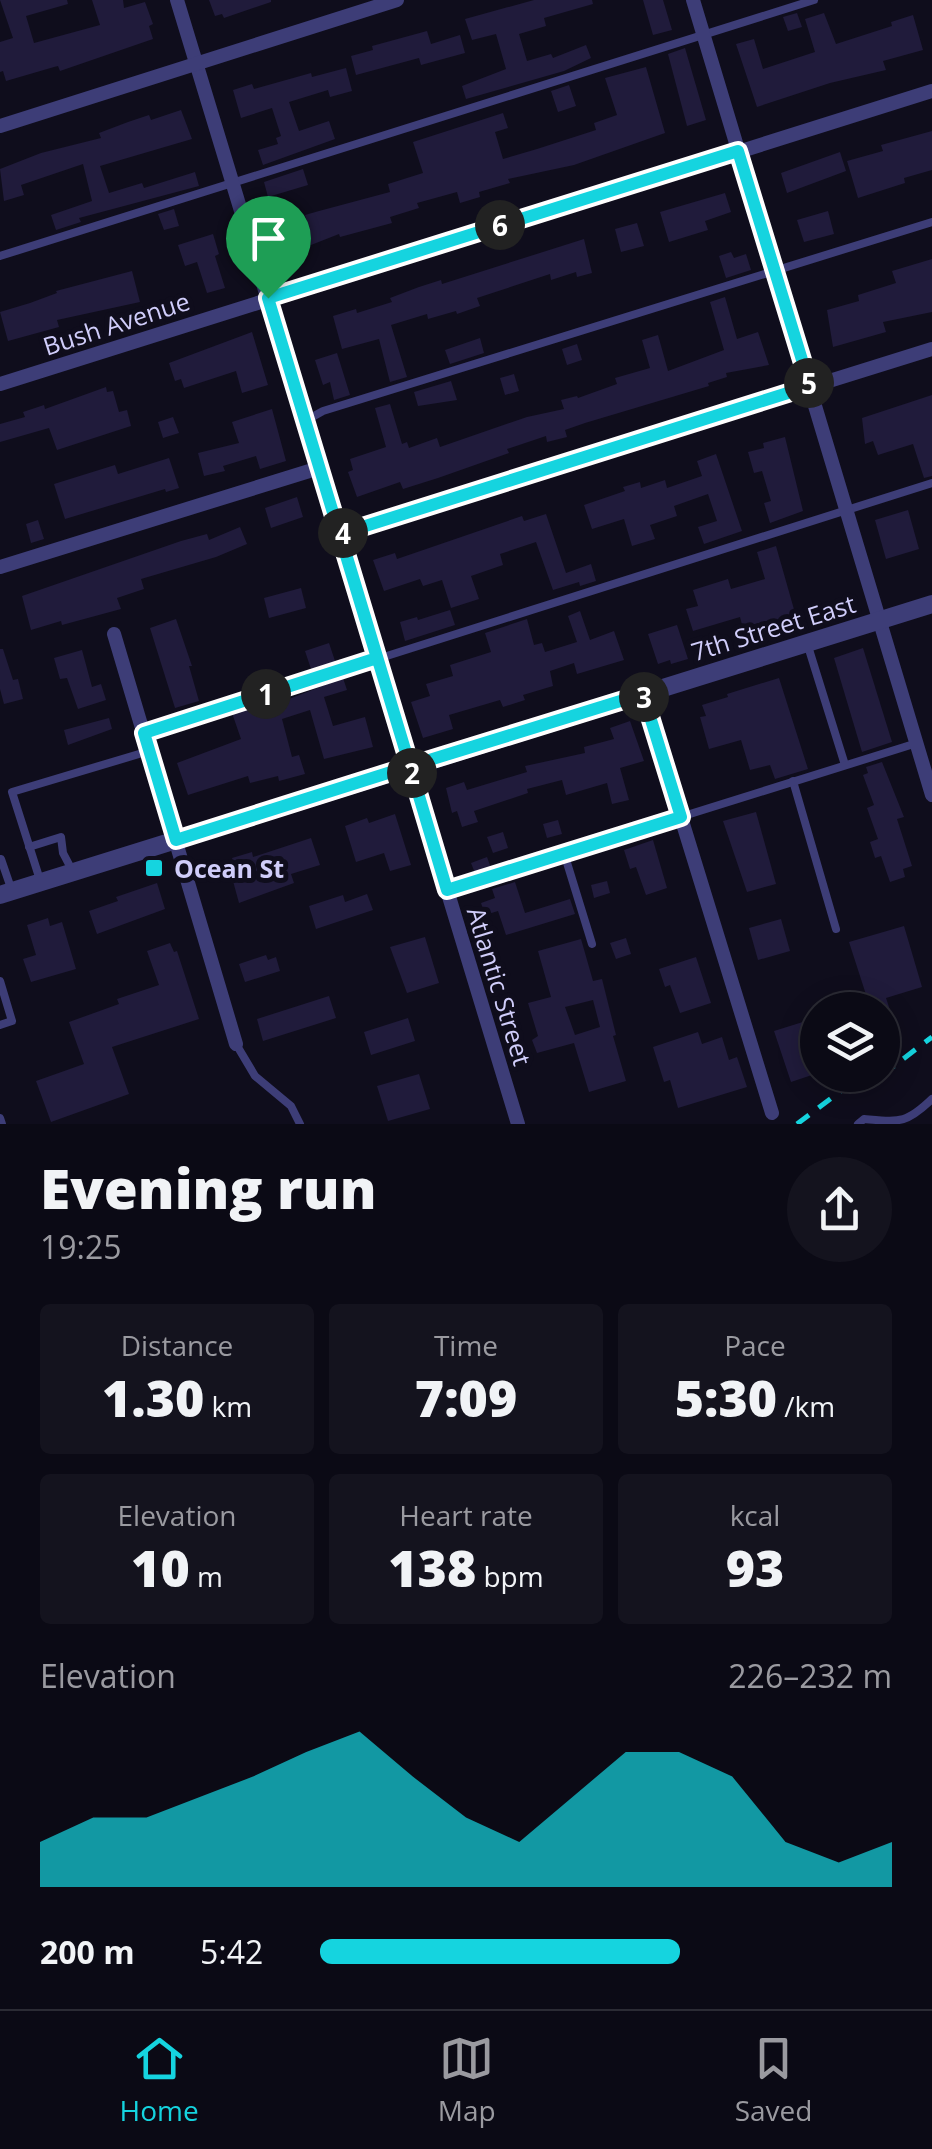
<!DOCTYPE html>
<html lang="en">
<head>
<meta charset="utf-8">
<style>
	:root { --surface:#0b0a15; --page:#14131e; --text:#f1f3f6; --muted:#9a9aa0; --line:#2b2b34; --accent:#15d4df }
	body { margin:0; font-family:"Open Sans",sans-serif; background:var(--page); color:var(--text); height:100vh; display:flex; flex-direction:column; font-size:38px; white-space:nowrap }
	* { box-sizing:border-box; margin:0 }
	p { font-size:32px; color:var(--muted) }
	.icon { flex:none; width:55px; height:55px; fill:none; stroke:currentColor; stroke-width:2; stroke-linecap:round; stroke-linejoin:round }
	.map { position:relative; height:1124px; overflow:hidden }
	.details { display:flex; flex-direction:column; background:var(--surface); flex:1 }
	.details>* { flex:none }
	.buttons { position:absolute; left:800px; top:992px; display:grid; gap:20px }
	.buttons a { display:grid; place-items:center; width:100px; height:100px; border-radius:50%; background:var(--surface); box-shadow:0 5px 25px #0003,0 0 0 2px var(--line); font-size:50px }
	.pin { position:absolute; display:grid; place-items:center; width:85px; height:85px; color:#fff; margin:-102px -42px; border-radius:50% 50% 50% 0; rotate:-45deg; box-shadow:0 0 10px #0007 }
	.pin .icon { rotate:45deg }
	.km { position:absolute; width:50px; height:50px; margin:-25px; border-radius:50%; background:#222; color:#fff; font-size:28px; line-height:50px; text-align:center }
	.round { display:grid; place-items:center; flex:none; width:105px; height:105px; border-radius:52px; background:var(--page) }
	.summary { display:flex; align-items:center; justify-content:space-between; height:170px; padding:0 40px }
	h1 { font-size:55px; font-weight:800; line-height:75px }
	.metrics { display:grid; grid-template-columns:repeat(3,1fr); gap:15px; height:170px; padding:10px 40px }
	.metrics div { display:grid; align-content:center; border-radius:10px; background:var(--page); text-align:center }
	.metrics b { font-size:50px; font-weight:800 }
	.metrics small { font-size:28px; font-weight:400 }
	.metrics p { font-size:28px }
	.chart { height:280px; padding:20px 40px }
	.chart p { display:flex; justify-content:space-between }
	.chart svg { width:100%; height:180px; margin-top:10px; fill:var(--accent); opacity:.7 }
	ul { padding:0 40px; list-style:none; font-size:32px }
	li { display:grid; grid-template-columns:160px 120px 1fr; align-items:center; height:75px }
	li i { height:25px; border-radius:12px; background:var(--accent) }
	.menu { display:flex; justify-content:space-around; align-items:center; height:140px; border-top:2px solid var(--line); background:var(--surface); font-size:28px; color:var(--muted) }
	.menu a { display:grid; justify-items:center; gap:5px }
	.menu .selected { color:var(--accent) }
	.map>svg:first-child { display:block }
</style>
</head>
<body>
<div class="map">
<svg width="932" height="1124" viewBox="0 0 932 1124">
	<rect width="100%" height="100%" fill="#0f0d1c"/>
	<g fill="#201b3b" fill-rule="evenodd">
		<path d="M0,0H67L68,4L26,16L34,43L100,25L92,0H123L124,8L145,2L153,24L149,26L153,39L60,71L58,66L54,67L6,81L3,71L0,72V42L13,38Z"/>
		<path d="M209,0H271V2L224,18L222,14L215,16Z"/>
		<path d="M534,0H592L593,4L544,18L546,26L519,34L527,61L551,54L553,58L586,45L591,58L564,71L466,99L462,86L506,69L496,34L472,40L465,19Z"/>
		<path d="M643,0H663L672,30L653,35Z"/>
		<path d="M797,13L802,27L788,31L783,17Z"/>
		<path d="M824,13L836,44L892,26L891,22L913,15L923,50L883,61L886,70L830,83L757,107L736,44L754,39L763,69L815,52L805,19Z"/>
		<path d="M427,31L431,44L460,35L465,53L421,65L419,58L356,75L351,56L373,50L372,46Z"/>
		<path d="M685,48L706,120L687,126L668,54Z"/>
		<path d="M646,67L665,133L574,165L508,179L510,183L479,192L480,197L460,203L457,192L417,203L419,208L390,217L392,223L340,237L339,234L283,256L275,230L307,221L305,215L319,211L390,192L388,184L423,173L413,142L503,113L508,128L495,132L503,159L537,149L596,130L594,123L617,115L605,78Z"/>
		<path d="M346,68L352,91L330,97L328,90L289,102L299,131L329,121L335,139L263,165L258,150L278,144L276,138L281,136L272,108L241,118L233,90L252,84L254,89L311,73L312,77Z"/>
		<path d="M569,85L576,106L558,112L551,91Z"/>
		<path d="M181,110L192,139L100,166L109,193L142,183L144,188L195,172L199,186L79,218L81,222L56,230L51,215L92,201L83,164L21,185L24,195L4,201L0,169L41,153L101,138L99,133L128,122L149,115L151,120Z"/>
		<path d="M932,131V170L904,178L905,183L858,198L847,161L883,151L881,145Z"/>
		<path d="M840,152L846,171L787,193L781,173Z"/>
		<path d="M303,169L308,185L268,197L264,182Z"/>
		<path d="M725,193L731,212L705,221L708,230L669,242L660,212Z"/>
		<path d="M174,209L179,226L164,230L158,214Z"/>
		<path d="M828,211L834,234L804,242L797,220Z"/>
		<path d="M637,223L644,246L621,252L615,229Z"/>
		<path d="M213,234L219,254L215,256L225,288L207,293L197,262L185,266L178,245Z"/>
		<path d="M584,239L592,273L577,277L576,272L551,280L550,274L477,298L480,306L457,314L456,311L428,319L427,314L391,325L407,377L390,382L379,339L342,349L333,316L356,309L357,313L392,302L390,298L419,287L441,280L442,284Z"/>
		<path d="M731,252L734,258L746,254L751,270L726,278L719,256Z"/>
		<path d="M932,259V312L883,322L886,332L833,347L827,310L859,301L858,295L896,283L892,271Z"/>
		<path d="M132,271L140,302L57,320L59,327L8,341L0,312L30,303L57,293L56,291Z"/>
		<path d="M725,297L737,339L758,332L769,365L726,373L727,377L708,383L709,386L585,423L565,430L567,437L547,442L546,436L507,449L509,453L438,478L403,489L400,482L357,497L348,472L353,470L350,459L386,447L375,408L390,404L402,444L407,442L409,448L437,438L440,447L527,417L564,409L561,400L577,396L578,398L617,384L615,378L650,368L642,340L658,335L668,371L724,350L710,302Z"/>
		<path d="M252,332L268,385L242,393L236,371L184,388L181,379L175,381L169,363Z"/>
		<path d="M480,338L484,353L450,364L445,350Z"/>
		<path d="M577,344L582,360L567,365L562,349Z"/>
		<path d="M337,353L350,395L334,400L330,382L323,385L315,360Z"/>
		<path d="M514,374L519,391L505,395L500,378Z"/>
		<path d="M451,381L457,400L418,406L414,392Z"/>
		<path d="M106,387L107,392L113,391L119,412L127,410L131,426L57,450L49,428L0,442V424L25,417L23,412L44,405L45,409Z"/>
		<path d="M932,395V476L924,478L913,444L878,455L873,441L865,444L862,418Z"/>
		<path d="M272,409L286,461L260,469L256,456L223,466L225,471L204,476L198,453L239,443L232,422Z"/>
		<path d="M173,417L179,433L163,438L158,422Z"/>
		<path d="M785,437L803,511L770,523L764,503L771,501L762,471L754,473L748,452L764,448L763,443Z"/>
		<path d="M716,454L742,531L704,544L698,527L717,521L708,494L674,506L677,516L650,525L655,539L632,546L624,519L592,529L584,505L625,491L623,487L640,482L641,488L665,480L667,488L702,476L697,461Z"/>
		<path d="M169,458L179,488L166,492L165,489L65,519L54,484L115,465L118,474Z"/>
		<path d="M297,497L303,517L271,528L265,508Z"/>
		<path d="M908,510L919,549L886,559L875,520Z"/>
		<path d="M546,514L566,573L591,564L596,581L580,586L579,582L553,590L536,542L500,554L503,565L471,576L479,599L451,608L442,580L423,586L420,579L384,591L373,560L395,553L397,559L522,516L524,521Z"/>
		<path d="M38,520L44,539L31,543L26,524Z"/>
		<path d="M240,527L247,544L216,557L141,579L144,589L117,598L121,609L62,625L61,621L31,630L22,596L181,541L207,534L209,540Z"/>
		<path d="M776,546L797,620L744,632L740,617L693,631L686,609L698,606L693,590L728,579L731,589L765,579L757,552Z"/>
		<path d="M301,588L306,608L269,618L264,598Z"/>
		<path d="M450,610L455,625L405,641L400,622L417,617L418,620Z"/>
		<path d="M580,611L590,640L614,631L624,660L577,674L574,663L550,671L553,686L523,695L525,700L503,707L500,700L449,715L453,729L423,738L411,702L430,696L426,684L453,676L450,665L491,652L485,633L527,619L534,645L542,643L545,652L577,642L568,616Z"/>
		<path d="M176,619L192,666H189L199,701L175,708L150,628Z"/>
		<path d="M677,625L688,659L671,664L670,660L658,664L648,634Z"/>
		<path d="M329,643L336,664L312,672L305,651Z"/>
		<path d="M863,648L892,742L862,752L834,658Z"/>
		<path d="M0,649H3L13,680L18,679L23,699L4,704L0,689Z"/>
		<path d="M82,650L92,687L101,684L106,700L78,709L67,678L60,679L54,658Z"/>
		<path d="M343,678L347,690L324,697L333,726L365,717L373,747L324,759L310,710L282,719L292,757L299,755L305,774L279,781L278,776L250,783L248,776L188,795L177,763L241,739L232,713L288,695L289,699Z"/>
		<path d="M779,678L808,769L775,779L770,765L750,770L741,740L709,749L700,717L706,716L702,705L728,697L727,694Z"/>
		<path d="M109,718L112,729L68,745L64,730Z"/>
		<path d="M630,721L644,761L620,768L629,800L612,804L607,783L566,795L562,780L527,789L528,793L474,811L478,822L462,827L457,811L452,813L446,788L464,782L467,790L527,772L525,766L585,753L584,747L614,739L610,728Z"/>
		<path d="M882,762L904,817L897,819L912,866L903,869L905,877L890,882L881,856L875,858L870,842L878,839L867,808L874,805L863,775L868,773L866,767Z"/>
		<path d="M756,812L776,884L747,892L723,821Z"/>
		<path d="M395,814L411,865L390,871L384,853L356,862L345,826L367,818L369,823Z"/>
		<path d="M558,820L562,834L547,838L543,824Z"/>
		<path d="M503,832L508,848L493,853L487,837Z"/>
		<path d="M311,838L320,865L291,874L294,883L239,903L230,870L235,868L232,858L252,852L253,857Z"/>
		<path d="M653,840L667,888L646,895L636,867L630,869L624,850Z"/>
		<path d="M487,857L491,868L475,873L471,863Z"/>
		<path d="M607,881L610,893L594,898L591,885Z"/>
		<path d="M515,882L525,913L570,899L575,914L506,935L498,911L485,915L481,903L495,898L492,889Z"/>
		<path d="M157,883L165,909L97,934L89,911L118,901L116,897Z"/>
		<path d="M367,894L373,910L316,929L309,906L343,895L345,902Z"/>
		<path d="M48,918L50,926L62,922L76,969L31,982L23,959L36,955L27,925Z"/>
		<path d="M781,919L790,951L758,960L749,928Z"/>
		<path d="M904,926L922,987L886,998L890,1010H871L849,942Z"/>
		<path d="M425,937L439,983L407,993L390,947Z"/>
		<path d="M626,938L631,954L616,959L610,943Z"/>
		<path d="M581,939L593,981L602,979L616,1035L613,1036L626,1081L589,1092L574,1043L537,1053L532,1040L538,1036L528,1003L551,997L538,951ZM593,1000L600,1027L575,1035L565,1007Z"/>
		<path d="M170,943L174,952L177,951L199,1019L112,1047L129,1094L51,1122L36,1081L84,1064L69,1022L119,1004L117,999L159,985L147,951Z"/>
		<path d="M266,955L268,960L276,957L280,971L245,982L239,964Z"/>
		<path d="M696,957L711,1003L680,1013L670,985L665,987L659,969Z"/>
		<path d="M329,996L336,1018L263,1041L257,1019Z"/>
		<path d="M408,1018L415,1041L371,1055L364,1032Z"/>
		<path d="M806,1021L808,1025L818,1022V1073L791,1082L774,1031Z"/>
		<path d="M698,1032L702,1044L722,1037L729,1060L737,1057L747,1087L678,1108L670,1080L664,1082L653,1047Z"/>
		<path d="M419,1074L430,1109L388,1121L377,1086Z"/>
	</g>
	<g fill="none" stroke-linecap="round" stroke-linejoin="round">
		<g stroke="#3d3d77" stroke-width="8">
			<path d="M0,256L814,0"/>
			<path d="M305,421L323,411L932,222"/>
			<path d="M807,643L845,765"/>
			<path d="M144,733L932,483"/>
			<path d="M793,781L836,929"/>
			<path d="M29,847L61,837L63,853L73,872"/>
			<path d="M564,853L592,944"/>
			<path d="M1,859L12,891"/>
			<path d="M40,880L12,792L149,751"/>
			<path d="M447,890L917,743"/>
			<path d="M0,981L12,1021L0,1025"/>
			<path d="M236,1044L255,1076L291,1106L300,1124"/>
			<path d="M0,1118L2,1124"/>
			<path d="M858,1124L864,1119C900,1122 906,1124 932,1099"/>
		</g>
		<g stroke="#3d3d77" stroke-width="14">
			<path d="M177,0L518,1124"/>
			<path d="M693,0L932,795"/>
			<path d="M0,126L397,0"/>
			<path d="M0,384L932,91"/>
			<path d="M339,534L932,349"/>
			<path d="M0,567L319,468"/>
			<path d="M114,634L236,1044"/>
			<path d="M643,694L772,1113"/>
		</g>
		<path stroke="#3d3d77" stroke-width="18" d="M0,895L932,604"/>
		<g stroke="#15d4df" stroke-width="5" stroke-dasharray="15 12" stroke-linecap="butt">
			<path d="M882,1075L932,1037"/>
			<path d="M797,1124L862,1075"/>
		</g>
	</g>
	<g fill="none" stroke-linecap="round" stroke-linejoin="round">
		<g stroke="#fff" stroke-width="20">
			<path id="route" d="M268,298L377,658L144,733L176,840L410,766L447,890L681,817L643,694L410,766L340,534L810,386L738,151L268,298"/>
		</g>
		<use href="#route" stroke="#15d4df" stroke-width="12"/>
	</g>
	<rect fill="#15d4df" stroke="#0f0d1c" stroke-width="4" x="144" y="858" width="20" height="20" rx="5"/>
	<g text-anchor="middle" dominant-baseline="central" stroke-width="10" stroke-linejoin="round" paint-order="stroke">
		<g font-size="25" fill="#d0cdfa" stroke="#0f0d1c">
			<text transform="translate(116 323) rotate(-18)">Bush Avenue</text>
			<text transform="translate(773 627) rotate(-17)">7th Street East</text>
			<text transform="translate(500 986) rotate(73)">Atlantic Street</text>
		</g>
		<g font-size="25" font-weight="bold" fill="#d0cdfa" stroke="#0f0d1c" text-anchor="start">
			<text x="174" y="868">Ocean St</text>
		</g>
	</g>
</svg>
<div class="buttons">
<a><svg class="icon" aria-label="layers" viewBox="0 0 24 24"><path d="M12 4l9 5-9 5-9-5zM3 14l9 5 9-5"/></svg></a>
</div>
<div class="pin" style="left:268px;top:298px;background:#1e9e55"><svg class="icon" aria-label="arrive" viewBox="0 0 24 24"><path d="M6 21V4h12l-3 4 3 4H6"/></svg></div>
<b class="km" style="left:266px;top:694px">1</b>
<b class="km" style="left:412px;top:773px">2</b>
<b class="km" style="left:644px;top:697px">3</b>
<b class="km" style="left:343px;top:533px">4</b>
<b class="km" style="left:809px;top:383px">5</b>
<b class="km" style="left:500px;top:225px">6</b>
</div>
<section class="details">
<div class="summary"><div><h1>Evening run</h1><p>19:25</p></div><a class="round"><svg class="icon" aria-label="share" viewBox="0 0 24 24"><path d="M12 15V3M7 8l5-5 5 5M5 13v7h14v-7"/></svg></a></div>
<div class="metrics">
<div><p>Distance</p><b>1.30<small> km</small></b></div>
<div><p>Time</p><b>7:09</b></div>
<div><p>Pace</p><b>5:30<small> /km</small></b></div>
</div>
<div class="metrics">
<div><p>Elevation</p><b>10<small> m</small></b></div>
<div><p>Heart rate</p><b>138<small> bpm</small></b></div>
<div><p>kcal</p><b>93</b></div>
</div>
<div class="chart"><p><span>Elevation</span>226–232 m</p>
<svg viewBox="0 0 160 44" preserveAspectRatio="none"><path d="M0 44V33L10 27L20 27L30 22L40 17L50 11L60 6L70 17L80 27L90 33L100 22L110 11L120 11L130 17L140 33L150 38L160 33V44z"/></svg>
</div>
<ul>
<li><b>200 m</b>5:42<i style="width:63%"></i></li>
</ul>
</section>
<nav class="menu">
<a class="selected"><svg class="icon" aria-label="home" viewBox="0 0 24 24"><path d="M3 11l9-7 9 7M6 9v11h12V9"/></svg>Home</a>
<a><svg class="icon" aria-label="map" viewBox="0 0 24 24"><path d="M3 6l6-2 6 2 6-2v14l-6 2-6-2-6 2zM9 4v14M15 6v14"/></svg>Map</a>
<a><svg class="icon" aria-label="saved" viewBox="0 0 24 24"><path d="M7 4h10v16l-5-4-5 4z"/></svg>Saved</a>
</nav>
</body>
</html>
